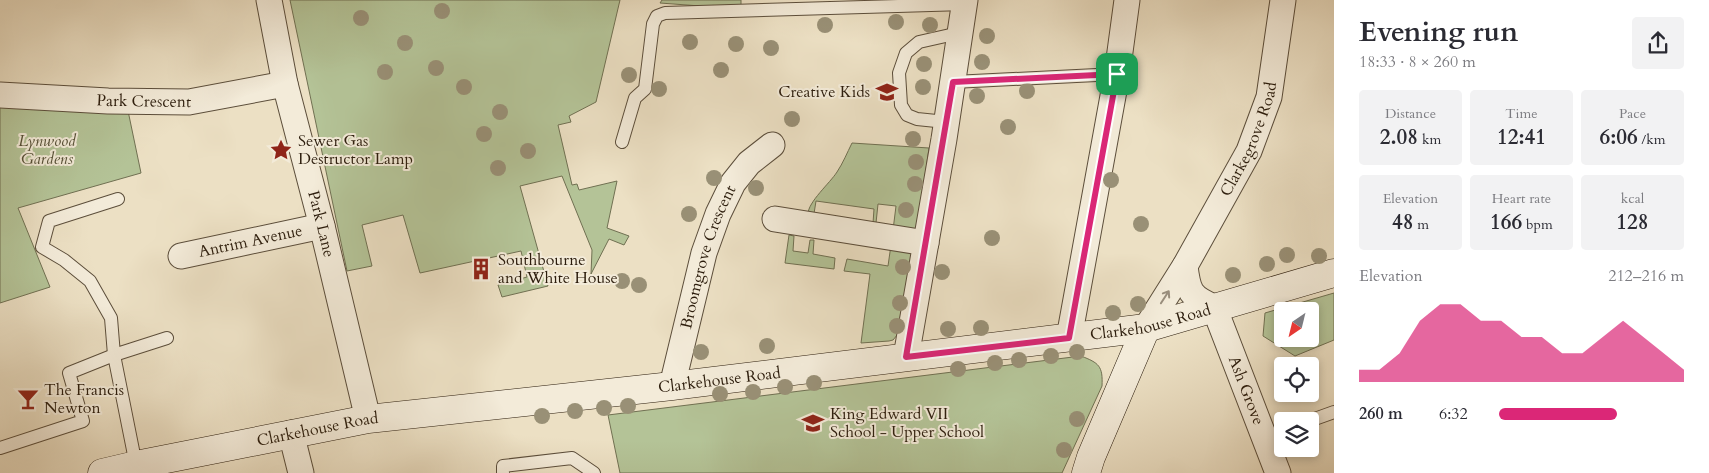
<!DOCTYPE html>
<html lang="en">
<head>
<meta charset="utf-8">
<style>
	:root { --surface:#fff; --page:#f2f2f3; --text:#2b2b33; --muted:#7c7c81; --accent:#db2777 }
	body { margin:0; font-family:Cardo,serif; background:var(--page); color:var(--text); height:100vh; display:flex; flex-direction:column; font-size:19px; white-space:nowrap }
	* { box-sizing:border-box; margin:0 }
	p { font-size:16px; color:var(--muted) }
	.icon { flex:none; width:28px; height:28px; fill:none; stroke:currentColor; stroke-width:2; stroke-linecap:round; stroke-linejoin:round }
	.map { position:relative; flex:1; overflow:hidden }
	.panel { display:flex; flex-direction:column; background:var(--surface); width:375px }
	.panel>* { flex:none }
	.needle { width:32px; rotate:215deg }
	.controls { position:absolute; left:1274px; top:302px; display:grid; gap:10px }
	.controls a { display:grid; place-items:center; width:45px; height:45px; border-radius:5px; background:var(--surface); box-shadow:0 2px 8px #0003; font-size:25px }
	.pin { position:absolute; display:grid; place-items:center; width:42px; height:42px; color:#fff; margin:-21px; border-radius:10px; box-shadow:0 2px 8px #0006 }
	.round { display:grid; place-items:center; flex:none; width:52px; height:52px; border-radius:5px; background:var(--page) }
	.headline { display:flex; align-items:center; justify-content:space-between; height:85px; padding:0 25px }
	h1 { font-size:28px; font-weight:700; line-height:38px }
	.metrics { display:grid; grid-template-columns:repeat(3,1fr); gap:8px; height:85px; padding:5px 25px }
	.metrics div { display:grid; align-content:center; border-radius:5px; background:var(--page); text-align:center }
	.metrics b { font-size:21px; font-weight:700 }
	.metrics small { font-size:14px; font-weight:400 }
	.metrics p { font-size:14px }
	.chart { height:140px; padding:10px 25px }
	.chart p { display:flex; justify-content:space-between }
	.chart svg { width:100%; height:90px; margin-top:5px; fill:var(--accent); opacity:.7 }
	ul { padding:0 25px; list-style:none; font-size:16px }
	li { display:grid; grid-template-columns:80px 60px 1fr; align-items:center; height:38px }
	li i { height:12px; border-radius:6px; background:var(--accent) }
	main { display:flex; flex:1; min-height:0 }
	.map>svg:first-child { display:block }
</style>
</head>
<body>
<main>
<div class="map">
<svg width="1334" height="473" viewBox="0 0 1334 473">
	<rect width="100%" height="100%" fill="#ece0c4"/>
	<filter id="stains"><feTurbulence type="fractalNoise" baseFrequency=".004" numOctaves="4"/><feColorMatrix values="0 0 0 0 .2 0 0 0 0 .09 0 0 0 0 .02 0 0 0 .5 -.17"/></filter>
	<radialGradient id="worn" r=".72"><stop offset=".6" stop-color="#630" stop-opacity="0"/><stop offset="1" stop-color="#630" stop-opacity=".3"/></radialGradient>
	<g fill="#b4c397" stroke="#707052" fill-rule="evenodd">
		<path d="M290,0H620L596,102L569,116L571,122L558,125L572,185L577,184L579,190L617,181L607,228L629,236L624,245L609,239L591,274L592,250L562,176L520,186L548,286L502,297L498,285L527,277L521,251L420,273L403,215L362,225L372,266L347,271Z"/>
		<path d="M662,0H741V9L660,3Z"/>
		<path d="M0,83L127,106L141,173L18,208L50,287L0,303Z"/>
		<path d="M852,143L929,148L917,232L893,230L896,206L878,204L876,223H873L874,209L816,201L813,220L808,214C808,202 830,183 837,172C843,163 847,153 852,143Z"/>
		<path d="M789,235L794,236L793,251L808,253L810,240H814L813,254L835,258L834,269L785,263Z"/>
		<path d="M891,245L913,249L898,334L893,340L889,341L861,343L870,274L844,271L847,259L888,266Z"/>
		<path d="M1334,293V340L1295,356L1263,336L1265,313ZM1282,311H1310V339H1282Z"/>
		<path d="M1081,356C1099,363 1103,366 1102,386L1062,473H620L608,415Z"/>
	</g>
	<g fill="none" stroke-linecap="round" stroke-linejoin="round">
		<g stroke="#5c4e3b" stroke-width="14">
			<g id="lane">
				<path d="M953,82L1117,74"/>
				<path d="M946,122L917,119L907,115L901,105L899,73L906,53L919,42L959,33"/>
				<path d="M622,142L635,98L645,89L653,24L657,16L665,13L965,4"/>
				<path d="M118,199L49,221L42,247L64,260L90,281L111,318L114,355L167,338"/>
				<path d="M1309,421L1334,412"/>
				<path d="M1264,438L1282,431"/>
				<path d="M0,448L83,421L69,373L114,355L136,465"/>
				<path d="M503,473V466L572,458L594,473"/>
			</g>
		</g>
		<g stroke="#5c4e3b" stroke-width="27">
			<g id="street">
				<path id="s1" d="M269,0L285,84L322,226L368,419"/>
				<path id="s2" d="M0,95L108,101L189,102L285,84"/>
				<path d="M775,219L926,243"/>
				<path id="s3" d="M181,256L322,226"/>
				<path id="s4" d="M1185,266C1188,291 1190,297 1214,307L1278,473"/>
				<path id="s5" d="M1146,328L1185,266L1249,151L1269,97L1283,0"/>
				<path d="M1069,338L1117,74L1127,0"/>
				<path d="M906,357L944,139L965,0"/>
				<path id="s6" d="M672,386L704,253L718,214L733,183L749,163L772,145"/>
				<path d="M291,433L301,473"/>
			</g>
		</g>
		<g stroke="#2c1d0d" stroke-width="29">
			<g id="secondary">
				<path id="s7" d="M102,473L136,465L368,419L672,386L1146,328L1334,273"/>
				<path d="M1086,473L1091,457L1146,328"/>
			</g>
		</g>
		<use href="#lane" stroke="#f3ebd9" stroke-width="12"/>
		<use href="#street" stroke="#f3ebd9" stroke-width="25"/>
		<use href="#secondary" stroke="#f3ebd9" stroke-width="28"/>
	</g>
	<g fill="#999076">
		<circle cx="442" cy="11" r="8"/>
		<circle cx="361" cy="18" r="8"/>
		<circle cx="896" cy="22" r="8"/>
		<circle cx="825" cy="25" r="8"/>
		<circle cx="930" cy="25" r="8"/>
		<circle cx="987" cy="36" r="8"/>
		<circle cx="690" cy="42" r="8"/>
		<circle cx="405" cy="43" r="8"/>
		<circle cx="736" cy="44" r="8"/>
		<circle cx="771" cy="48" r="8"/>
		<circle cx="982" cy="62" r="8"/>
		<circle cx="924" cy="64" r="8"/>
		<circle cx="436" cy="68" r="8"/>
		<circle cx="721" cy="70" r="8"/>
		<circle cx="385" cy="72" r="8"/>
		<circle cx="629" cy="75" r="8"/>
		<circle cx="464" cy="87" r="8"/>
		<circle cx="923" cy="87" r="8"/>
		<circle cx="659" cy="89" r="8"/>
		<circle cx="1027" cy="91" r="8"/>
		<circle cx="977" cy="96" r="8"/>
		<circle cx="500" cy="112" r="8"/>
		<circle cx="792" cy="119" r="8"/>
		<circle cx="1008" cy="127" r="8"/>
		<circle cx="484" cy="134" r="8"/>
		<circle cx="913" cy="139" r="8"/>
		<circle cx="528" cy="151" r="8"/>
		<circle cx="916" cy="162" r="8"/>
		<circle cx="498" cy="168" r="8"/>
		<circle cx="714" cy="178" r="8"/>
		<circle cx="1111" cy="180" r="8"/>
		<circle cx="915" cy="184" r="8"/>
		<circle cx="756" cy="188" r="8"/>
		<circle cx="906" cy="210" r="8"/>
		<circle cx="689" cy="214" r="8"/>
		<circle cx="1141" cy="224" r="8"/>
		<circle cx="992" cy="238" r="8"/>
		<circle cx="1287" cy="255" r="8"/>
		<circle cx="1319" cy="256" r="8"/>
		<circle cx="1267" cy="264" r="8"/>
		<circle cx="903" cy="267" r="8"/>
		<circle cx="942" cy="272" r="8"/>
		<circle cx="1233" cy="275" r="8"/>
		<circle cx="622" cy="281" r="8"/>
		<circle cx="639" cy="285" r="8"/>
		<circle cx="900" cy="303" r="8"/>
		<circle cx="1138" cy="304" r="8"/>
		<circle cx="1113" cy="313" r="8"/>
		<circle cx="897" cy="326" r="8"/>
		<circle cx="981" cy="328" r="8"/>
		<circle cx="948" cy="329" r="8"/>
		<circle cx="767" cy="346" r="8"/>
		<circle cx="701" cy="352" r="8"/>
		<circle cx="1077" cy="352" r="8"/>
		<circle cx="1051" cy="356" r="8"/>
		<circle cx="1019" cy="360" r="8"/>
		<circle cx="995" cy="363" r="8"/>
		<circle cx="958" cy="369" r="8"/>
		<circle cx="814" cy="383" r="8"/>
		<circle cx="785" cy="387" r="8"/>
		<circle cx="753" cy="392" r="8"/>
		<circle cx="720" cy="394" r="8"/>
		<circle cx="628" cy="406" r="8"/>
		<circle cx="604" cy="408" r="8"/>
		<circle cx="575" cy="411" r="8"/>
		<circle cx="542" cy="416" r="8"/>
		<circle cx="1077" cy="419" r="8"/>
		<circle cx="1064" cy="450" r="8"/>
	</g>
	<defs><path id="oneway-shaft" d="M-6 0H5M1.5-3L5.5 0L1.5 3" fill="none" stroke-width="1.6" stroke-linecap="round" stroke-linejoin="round" transform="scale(1.25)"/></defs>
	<use stroke="#998e7d" href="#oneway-shaft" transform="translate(1165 297) rotate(-57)"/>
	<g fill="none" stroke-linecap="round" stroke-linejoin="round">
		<g stroke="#fff" stroke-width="10">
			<path id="route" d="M1117,74L1069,338L906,357L953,82Z"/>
		</g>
		<use href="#route" stroke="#db2777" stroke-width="6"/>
	</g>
	<defs>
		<g id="school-bare" transform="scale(1.725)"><path d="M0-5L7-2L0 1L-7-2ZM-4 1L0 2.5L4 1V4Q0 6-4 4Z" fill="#8f2418" stroke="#f3ebd9" stroke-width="2.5" paint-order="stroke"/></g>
		<g id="sight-bare" transform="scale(1.725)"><path d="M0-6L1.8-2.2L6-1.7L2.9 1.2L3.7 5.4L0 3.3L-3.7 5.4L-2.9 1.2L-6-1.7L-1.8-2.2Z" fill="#8f2418" stroke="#f3ebd9" stroke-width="2.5" paint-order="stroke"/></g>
		<g id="building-bare" transform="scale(1.725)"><path d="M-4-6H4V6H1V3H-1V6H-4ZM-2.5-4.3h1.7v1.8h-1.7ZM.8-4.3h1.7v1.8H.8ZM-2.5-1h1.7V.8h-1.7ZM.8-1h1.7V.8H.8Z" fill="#8f2418" stroke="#f3ebd9" stroke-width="2.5" paint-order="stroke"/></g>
		<g id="bar-bare" transform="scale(1.725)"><path d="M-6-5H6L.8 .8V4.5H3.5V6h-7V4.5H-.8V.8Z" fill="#8f2418" stroke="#f3ebd9" stroke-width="2.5" paint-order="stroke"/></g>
	</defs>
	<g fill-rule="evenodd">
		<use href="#school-bare" x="887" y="92"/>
		<use href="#sight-bare" x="281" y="150"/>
		<use href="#building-bare" x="481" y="269"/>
		<use href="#bar-bare" x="28" y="399"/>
		<use href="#school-bare" x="813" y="423"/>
	</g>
	<g text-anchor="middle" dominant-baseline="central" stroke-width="4" stroke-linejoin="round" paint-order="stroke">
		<g font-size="16" fill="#2c1d0d" stroke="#f3ebd9" text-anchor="start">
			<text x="870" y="92" text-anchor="end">Creative Kids</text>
			<text x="298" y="141">Sewer Gas<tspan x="298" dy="18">Destructor Lamp</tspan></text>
			<text x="498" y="260">Southbourne<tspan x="498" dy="18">and White House</tspan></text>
			<text x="44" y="390">The Francis<tspan x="44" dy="18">Newton</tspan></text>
			<text x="830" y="414">King Edward VII<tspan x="830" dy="18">School - Upper School</tspan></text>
		</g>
		<g font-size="16" fill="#2c1d0d" stroke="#f3ebd9">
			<text stroke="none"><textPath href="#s2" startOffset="144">Park Crescent</textPath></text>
			<text stroke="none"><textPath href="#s5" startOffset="216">Clarkegrove Road</textPath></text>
			<text stroke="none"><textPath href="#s1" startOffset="230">Park Lane</textPath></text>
			<text stroke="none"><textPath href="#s3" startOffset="71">Antrim Avenue</textPath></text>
			<text stroke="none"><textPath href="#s6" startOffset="134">Broomgrove Crescent</textPath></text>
			<text stroke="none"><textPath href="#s7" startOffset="1060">Clarkehouse Road</textPath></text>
			<text stroke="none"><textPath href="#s7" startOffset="625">Clarkehouse Road</textPath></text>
			<text stroke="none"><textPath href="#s4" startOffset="144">Ash Grove</textPath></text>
			<text stroke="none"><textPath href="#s7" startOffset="220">Clarkehouse Road</textPath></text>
		</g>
		<g font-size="16" font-style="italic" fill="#554f36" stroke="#f3ebd9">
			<text x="47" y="141">Lynwood<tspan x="47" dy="18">Gardens</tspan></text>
		</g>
	</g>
	<rect width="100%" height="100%" filter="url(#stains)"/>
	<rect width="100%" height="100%" fill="url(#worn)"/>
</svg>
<div class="controls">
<a><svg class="needle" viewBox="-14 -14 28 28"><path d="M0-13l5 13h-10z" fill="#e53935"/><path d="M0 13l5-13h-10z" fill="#7c7c81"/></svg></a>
<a><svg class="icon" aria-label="locate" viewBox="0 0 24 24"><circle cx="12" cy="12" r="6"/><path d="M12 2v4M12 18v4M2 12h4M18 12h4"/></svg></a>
<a><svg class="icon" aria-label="layers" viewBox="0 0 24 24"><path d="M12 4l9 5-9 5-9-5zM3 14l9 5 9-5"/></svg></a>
</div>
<div class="pin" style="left:1117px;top:74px;background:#1e9e55"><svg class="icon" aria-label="arrive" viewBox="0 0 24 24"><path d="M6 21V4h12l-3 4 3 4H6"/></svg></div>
</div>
<section class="panel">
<div class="headline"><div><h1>Evening run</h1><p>18:33 · 8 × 260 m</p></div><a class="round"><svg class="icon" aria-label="share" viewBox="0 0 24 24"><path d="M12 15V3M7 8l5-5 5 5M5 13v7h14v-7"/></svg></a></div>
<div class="metrics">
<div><p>Distance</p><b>2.08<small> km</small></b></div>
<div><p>Time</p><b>12:41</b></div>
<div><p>Pace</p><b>6:06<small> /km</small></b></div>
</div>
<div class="metrics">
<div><p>Elevation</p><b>48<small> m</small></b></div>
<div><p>Heart rate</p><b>166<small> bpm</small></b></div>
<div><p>kcal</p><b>128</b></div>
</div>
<div class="chart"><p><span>Elevation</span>212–216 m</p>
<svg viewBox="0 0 160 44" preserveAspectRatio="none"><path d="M0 44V38L10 38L20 30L30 14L40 6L50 6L60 14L70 14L80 22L90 22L100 30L110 30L120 22L130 14L140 22L150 30L160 38V44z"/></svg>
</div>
<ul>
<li><b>260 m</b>6:32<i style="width:64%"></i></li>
</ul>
</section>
</main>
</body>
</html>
